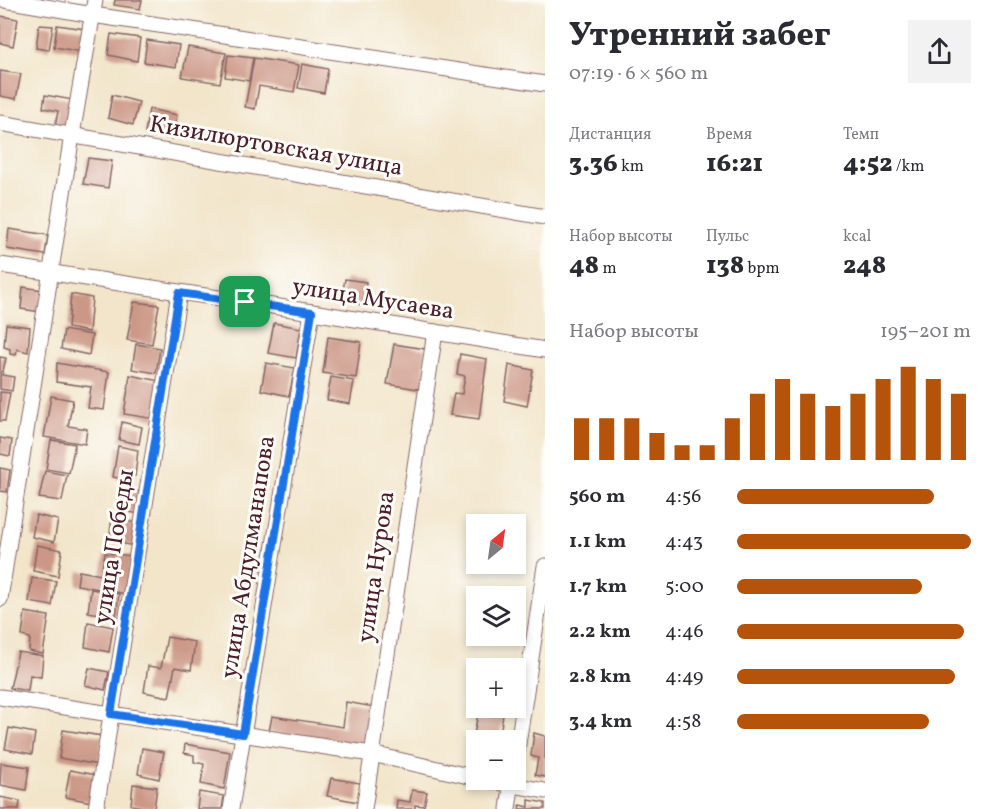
<!DOCTYPE html>
<html lang="ru">
<head>
<meta charset="utf-8">
<style>
	:root { --surface:#fff; --page:#f2f2f3; --text:#2b2b33; --muted:#7c7c81; --accent:#b45309 }
	body { margin:0; font-family:Vollkorn,serif; background:var(--page); color:var(--text); height:100vh; display:flex; flex-direction:column; font-size:22px; white-space:nowrap }
	* { box-sizing:border-box; margin:0 }
	p { font-size:20px; color:var(--muted) }
	.icon { flex:none; width:33px; height:33px; fill:none; stroke:currentColor; stroke-width:2; stroke-linecap:round; stroke-linejoin:round }
	.map { position:relative; flex:1; overflow:hidden }
	.sheet { display:flex; flex-direction:column; background:var(--surface); width:450px }
	.sheet>* { flex:none }
	.needle { width:39px; rotate:29deg }
	.tools { position:absolute; left:466px; top:514px; display:grid; gap:12px }
	.tools a { display:grid; place-items:center; width:60px; height:60px; border-radius:0px; background:var(--surface); box-shadow:0 3px 9px #0003; font-size:30px }
	.pin { position:absolute; display:grid; place-items:center; width:51px; height:51px; color:#fff; margin:-26px; border-radius:12px; box-shadow:0 3px 9px #0006 }
	.round { display:grid; place-items:center; flex:none; width:63px; height:63px; border-radius:0px; background:var(--page) }
	.overview { display:flex; align-items:center; justify-content:space-between; height:102px; padding:0 24px }
	h1 { font-size:33px; font-weight:800; line-height:45px }
	.stats { display:grid; grid-template-columns:repeat(3,1fr); gap:9px; height:102px; padding:6px 24px }
	.stats div { display:grid; align-content:center }
	.stats b { font-size:26px; font-weight:800 }
	.stats small { font-size:16px; font-weight:400 }
	.stats p { font-size:16px }
	.chart { height:168px; padding:12px 24px }
	.chart p { display:flex; justify-content:space-between }
	.chart svg { width:100%; height:108px; margin-top:6px; stroke:var(--accent); stroke-width:6 }
	ul { padding:0 24px; list-style:none; font-size:20px }
	li { display:grid; grid-template-columns:96px 72px 1fr; align-items:center; height:45px }
	li i { height:15px; border-radius:8px; background:var(--accent) }
	main { display:flex; flex:1; min-height:0 }
	.map>svg:first-child { display:block }
</style>
</head>
<body>
<main>
<div class="map">
<svg width="545" height="809" viewBox="0 0 545 809">
	<rect width="100%" height="100%" fill="#fdfcf7"/>
	<filter id="ink" filterUnits="userSpaceOnUse"><feTurbulence type="fractalNoise" baseFrequency=".0167" numOctaves="2"/><feDisplacementMap in="SourceGraphic" scale="12" xChannelSelector="R" yChannelSelector="G"/><feConvolveMatrix kernelMatrix="1 2 1 2 8 2 1 2 1" color-interpolation-filters="sRGB"/></filter>
	<filter id="wash" filterUnits="userSpaceOnUse"><feTurbulence type="fractalNoise" baseFrequency=".008" numOctaves="4" result="noise"/><feDisplacementMap in="SourceGraphic" scale="24" xChannelSelector="R" yChannelSelector="G"/><feGaussianBlur stdDeviation="1.35" result="paint"/><feColorMatrix in="noise" values="0 0 0 0 0 0 0 0 0 0 0 0 0 0 0 0 0 1.4 0 .05"/><feComposite in="paint" operator="in"/></filter>
	<g filter="url(#wash)">
		<rect width="100%" height="100%" fill="#f2e5ca"/>
		<g id="blocks">
			<g fill="#cc9786">
				<path d="M115,0H142L140,9L114,5Z"/>
				<path d="M0,16L18,19L13,46L0,43Z"/>
				<path d="M39,25L53,26L49,50L36,48Z"/>
				<path d="M57,25L85,29L82,52L54,47Z"/>
				<path d="M111,34L140,38L137,61L108,55Z"/>
				<path d="M147,40L179,45L176,67L144,62Z"/>
				<path d="M188,47L226,53L220,83L182,77Z"/>
				<path d="M228,55L253,58L249,81L225,77Z"/>
				<path d="M254,58L299,65L294,92L259,86L255,109L245,107Z"/>
				<path d="M302,64L328,69L324,93L298,88Z"/>
				<path d="M0,71L21,74L16,99L0,96Z"/>
				<path d="M45,95L73,100L68,129L55,128L58,111L43,108Z"/>
				<path d="M112,95L139,102L133,125L108,118Z"/>
				<path d="M149,109L177,115L172,139L145,133Z"/>
				<path d="M88,158L112,161L108,188L83,184Z"/>
				<path d="M9,229L48,235L45,255L7,249Z"/>
				<path d="M345,279L366,282L363,305L341,301Z"/>
				<path d="M23,287L42,290L41,312L21,309Z"/>
				<path d="M71,294L92,298L89,332L68,328Z"/>
				<path d="M134,302L159,305L152,344L127,340Z"/>
				<path d="M274,323L301,328L296,358L268,353Z"/>
				<path d="M6,324L30,327L28,352L17,349L16,355L10,354V349L4,347Z"/>
				<path d="M64,330L92,335L89,355L61,349Z"/>
				<path d="M328,337L361,342L356,378L323,373Z"/>
				<path d="M136,344L160,348L156,373L132,369Z"/>
				<path d="M394,344L425,349L424,390L387,384Z"/>
				<path d="M460,354L487,359L479,419L450,415L454,393L462,394L465,376L457,374Z"/>
				<path d="M0,357L6,358L2,375L14,377L12,391L0,389Z"/>
				<path d="M57,363L109,372L104,410L88,408L91,387L56,382Z"/>
				<path d="M266,363L295,368L289,396L261,390Z"/>
				<path d="M509,365L533,370L527,406L504,401Z"/>
				<path d="M130,375L160,381L155,419L124,414Z"/>
				<path d="M331,377L354,381L350,404L327,400Z"/>
				<path d="M0,392L10,393L5,421H0Z"/>
				<path d="M51,396L73,400L68,426L87,429L85,444L44,437Z"/>
				<path d="M122,422L142,427L139,444L119,440Z"/>
				<path d="M0,438L12,440L10,456L0,454Z"/>
				<path d="M51,440L75,444L69,473L46,469Z"/>
				<path d="M118,446L138,450L135,476L127,474L126,480L113,477Z"/>
				<path d="M0,468L10,470L7,492L0,491Z"/>
				<path d="M45,471L67,475L62,501L39,498Z"/>
				<path d="M121,488L142,492L140,514L118,510Z"/>
				<path d="M36,515L58,520L54,542L32,537Z"/>
				<path d="M112,518L137,523L135,546L109,541Z"/>
				<path d="M37,545L62,550L58,576L33,571Z"/>
				<path d="M105,553L131,556L126,594L77,585L79,571L101,575Z"/>
				<path d="M32,578L56,581L52,606L29,602Z"/>
				<path d="M91,589L119,594L116,617L88,612Z"/>
				<path d="M25,612L49,616L43,654L29,651L30,638L22,636Z"/>
				<path d="M88,622L113,627L109,652L85,647Z"/>
				<path d="M167,637L195,642L191,670L175,667L169,697L144,692L148,666L161,668Z"/>
				<path d="M18,652L43,656L41,677L30,675L28,691L10,688Z"/>
				<path d="M89,668L109,672L105,690L85,685Z"/>
				<path d="M346,702L374,707L367,747L269,732L272,716L343,727Z"/>
				<path d="M479,708H504L499,741H477V746L472,745Z"/>
				<path d="M9,728L35,733L32,754L5,749Z"/>
				<path d="M63,730L102,736L99,765L59,758Z"/>
				<path d="M534,733L545,736V777L535,775L538,758L531,756Z"/>
				<path d="M185,744L230,752L224,789L201,784L204,764L194,762V755L184,753Z"/>
				<path d="M142,748L164,752L159,779L138,774Z"/>
				<path d="M1,763L29,767L26,790L0,785Z"/>
				<path d="M70,770L96,775L92,802L65,797Z"/>
				<path d="M331,778L360,783L358,802L327,796Z"/>
				<path d="M133,784L157,787L154,809L131,805Z"/>
				<path d="M412,790L427,792L424,806L415,805V809H396L397,800L410,802Z"/>
				<path d="M199,792L224,796L222,809H197Z"/>
				<path d="M0,797L20,801L19,809H0Z"/>
				<path d="M529,800L545,803V809H519L520,805L529,807Z"/>
			</g>
		</g>
	</g>
	<g filter="url(#ink)">
		<use href="#blocks" fill-opacity="0" stroke="#856463" stroke-width="1.5"/>
		<g fill="none" stroke-linecap="round" stroke-linejoin="round">
			<g stroke="#856463" stroke-width="17">
				<g id="street">
					<path d="M5,0L93,15L545,84"/>
					<path d="M0,123L545,217"/>
					<path d="M0,265L312,312L545,350"/>
					<path d="M0,599L72,135L95,0"/>
					<path d="M0,697L372,754L477,778"/>
					<path d="M516,757L545,566"/>
					<path d="M487,780L545,791"/>
					<path d="M96,809L179,293"/>
					<path d="M231,809L312,312"/>
					<path d="M364,809L435,332"/>
					<path d="M508,809L512,780"/>
				</g>
			</g>
			<use href="#street" stroke="#fff" stroke-width="15"/>
		</g>
	</g>
	<g fill="none" stroke-linecap="round" stroke-linejoin="round" filter="url(#ink)">
		<g stroke="#fff" stroke-width="12">
			<path id="route" d="M179,293L312,312L243,734L111,714Z"/>
		</g>
		<use href="#route" stroke="#1a73e8" stroke-width="8"/>
	</g>
	<g text-anchor="middle" dominant-baseline="central" stroke-width="6" stroke-linejoin="round" paint-order="stroke">
		<g font-size="24" fill="#4a1f2b" stroke="#fdfcf7">
			<text transform="translate(276 147) rotate(10)">Кизилюртовская улица</text>
			<text transform="translate(373 300) rotate(9)">улица Мусаева</text>
			<text transform="translate(115 547) rotate(-81)">улица Победы</text>
			<text transform="translate(249 557) rotate(-81)">улица Абдулманапова</text>
			<text transform="translate(377 567) rotate(-82)">улица Нурова</text>
		</g>
	</g>
</svg>
<div class="tools">
<a><svg class="needle" viewBox="-14 -14 28 28"><path d="M0-13l5 13h-10z" fill="#e53935"/><path d="M0 13l5-13h-10z" fill="#7c7c81"/></svg></a>
<a><svg class="icon" aria-label="layers" viewBox="0 0 24 24"><path d="M12 4l9 5-9 5-9-5zM3 14l9 5 9-5"/></svg></a>
<a>+</a>
<a>−</a>
</div>
<div class="pin" style="left:245px;top:302px;background:#1e9e55"><svg class="icon" aria-label="arrive" viewBox="0 0 24 24"><path d="M6 21V4h12l-3 4 3 4H6"/></svg></div>
</div>
<section class="sheet">
<div class="overview"><div><h1>Утренний забег</h1><p>07:19 · 6 × 560 m</p></div><a class="round"><svg class="icon" aria-label="share" viewBox="0 0 24 24"><path d="M12 15V3M7 8l5-5 5 5M5 13v7h14v-7"/></svg></a></div>
<div class="stats">
<div><p>Дистанция</p><b>3.36<small> km</small></b></div>
<div><p>Время</p><b>16:21</b></div>
<div><p>Темп</p><b>4:52<small> /km</small></b></div>
</div>
<div class="stats">
<div><p>Набор высоты</p><b>48<small> m</small></b></div>
<div><p>Пульс</p><b>138<small> bpm</small></b></div>
<div><p>kcal</p><b>248</b></div>
</div>
<div class="chart"><p><span>Набор высоты</span>195–201 m</p>
<svg viewBox="0 0 160 44" preserveAspectRatio="none"><path d="M5 44V27M15 44V27M25 44V27M35 44V33M45 44V38M55 44V38M65 44V27M75 44V17M85 44V11M95 44V17M105 44V22M115 44V17M125 44V11M135 44V6M145 44V11M155 44V17"/></svg>
</div>
<ul>
<li><b>560 m</b>4:56<i style="width:84%"></i></li>
<li><b>1.1 km</b>4:43<i style="width:100%"></i></li>
<li><b>1.7 km</b>5:00<i style="width:79%"></i></li>
<li><b>2.2 km</b>4:46<i style="width:97%"></i></li>
<li><b>2.8 km</b>4:49<i style="width:93%"></i></li>
<li><b>3.4 km</b>4:58<i style="width:82%"></i></li>
</ul>
</section>
</main>
</body>
</html>
